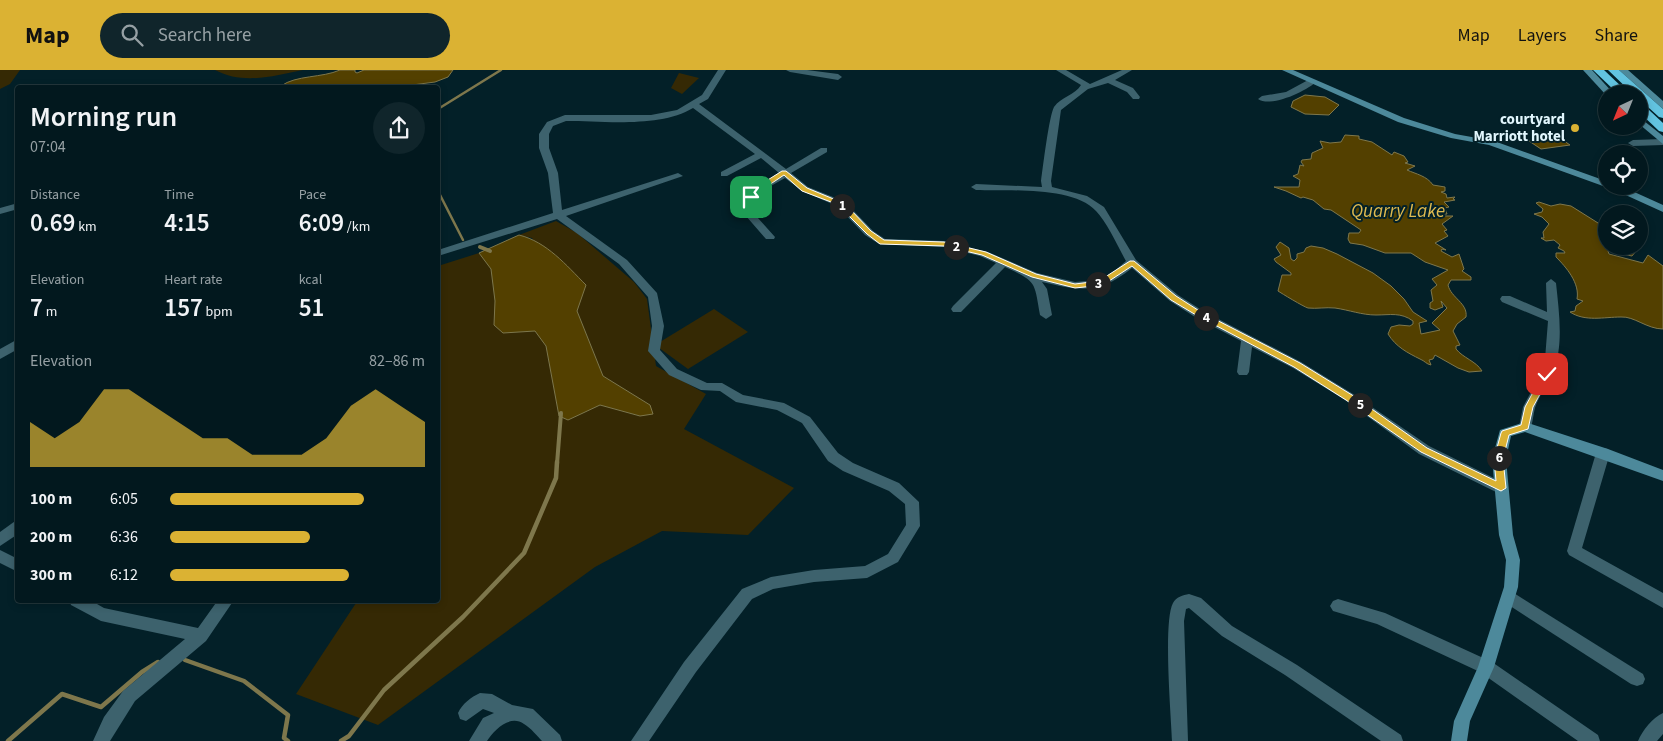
<!DOCTYPE html>
<html lang="en">
<head>
<meta charset="utf-8">
<style>
	:root { --surface:#02181e; --page:#10252b; --text:#f1f3f6; --muted:#96a0a4; --line:#23373c; --accent:#dbb233 }
	body { margin:0; font-family:"Source Sans 3",sans-serif; background:var(--page); color:var(--text); height:100vh; display:flex; flex-direction:column; font-size:19px; white-space:nowrap }
	* { box-sizing:border-box; margin:0 }
	p { font-size:16px; color:var(--muted) }
	.icon { flex:none; width:28px; height:28px; fill:none; stroke:currentColor; stroke-width:2; stroke-linecap:round; stroke-linejoin:round }
	.map { position:relative; flex:1; overflow:hidden }
	.side { position:absolute; left:15px; top:15px; width:425px; height:518px; display:flex; flex-direction:column; background:var(--surface); border-radius:5px; box-shadow:0 2px 8px #0003,0 0 0 1px var(--line) }
	.side>* { flex:none }
	.needle { width:32px; rotate:223deg }
	.fabs { position:absolute; left:1598px; top:15px; display:grid; gap:10px }
	.fabs a { display:grid; place-items:center; width:50px; height:50px; border-radius:50%; background:var(--surface); box-shadow:0 2px 8px #0003,0 0 0 1px var(--line); font-size:25px }
	.pin { position:absolute; display:grid; place-items:center; width:42px; height:42px; color:#fff; margin:-21px; border-radius:10px; box-shadow:0 2px 8px #0006 }
	.km { position:absolute; width:25px; height:25px; margin:-12px; border-radius:50%; background:#222; color:#fff; font-size:14px; line-height:25px; text-align:center }
	.round { display:grid; place-items:center; flex:none; width:52px; height:52px; border-radius:26px; background:var(--page) }
	.overview { display:flex; align-items:center; justify-content:space-between; height:85px; padding:0 15px }
	h1 { font-size:28px; font-weight:600; line-height:38px }
	.figures { display:grid; grid-template-columns:repeat(3,1fr); gap:8px; height:85px; padding:5px 15px }
	.figures div { display:grid; align-content:center }
	.figures b { font-size:25px; font-weight:600 }
	.figures small { font-size:14px; font-weight:400 }
	.figures p { font-size:14px }
	.chart { height:140px; padding:10px 15px }
	.chart p { display:flex; justify-content:space-between }
	.chart svg { width:100%; height:90px; margin-top:5px; fill:var(--accent); opacity:.7 }
	ul { padding:0 15px; list-style:none; font-size:16px }
	li { display:grid; grid-template-columns:80px 60px 1fr; align-items:center; height:38px }
	li i { height:12px; border-radius:6px; background:var(--accent) }
	header { display:flex; align-items:center; gap:30px; box-sizing:border-box; height:70px; padding:0 25px; background:var(--accent); color:#111 }
	header strong { font-size:24px }
	nav { display:flex; gap:28px; margin-inline-start:auto; font-size:18px }
	.search { width:350px; height:45px; background:var(--page); display:flex; align-items:center; gap:12px; box-sizing:border-box; padding:0 18px; border-radius:28px; color:var(--muted); font-size:19px }
	.map>svg:first-child { display:block }
</style>
</head>
<body>
<header>
<strong>Map</strong>
<div class="search"><svg class="icon" aria-label="search" viewBox="0 0 24 24"><circle cx="10" cy="10" r="6"/><path d="M15 15l6 6"/></svg>Search here</div>
<nav><a>Map</a><a>Layers</a><a>Share</a></nav>
</header>
<div class="map">
<svg width="1663" height="671" viewBox="0 0 1663 671">
	<rect width="100%" height="100%" fill="#032028"/>
	<g fill="#352904">
		<path d="M0,0H20L10,14L0,19Z"/>
		<path d="M215,0H303C274,6 243,15 215,0Z"/>
		<path d="M679,3L699,8L682,24L671,18Z"/>
		<path d="M556,151L577,163L634,212L647,229L656,296L706,324L684,359L794,418L748,465L662,461L595,497L378,655L296,624L358,530H438V196L479,183L491,199L495,231V255L503,263L535,261L546,276L559,346L568,350L600,335L639,346L650,335L603,306L577,241L532,168L519,165Z"/>
		<path d="M714,239L748,262L688,299L655,275Z"/>
	</g>
	<g fill="#534000" stroke="#7e774c">
		<path d="M340,0H355V2L357,3L364,0H453L448,7L435,12L397,17L281,16C296,5 322,8 340,0Z"/>
		<path d="M1305,25L1325,27L1339,35L1329,45L1305,44L1291,37L1293,31Z"/>
		<path d="M1345,65L1359,66V69L1372,72L1392,85L1394,82L1404,86L1408,92L1405,93L1415,96L1407,100C1416,104 1427,106 1433,115L1445,117V121L1441,122L1446,124L1447,128L1455,127L1453,129L1455,130L1444,132L1449,137L1445,138L1447,144H1444L1443,146H1453L1442,154L1447,160L1444,161L1448,166L1435,173L1446,180L1442,179L1441,181L1452,187L1459,184L1464,199L1462,201L1471,207V210H1451L1448,215C1451,228 1468,233 1466,247L1457,254L1453,261L1460,275L1456,276V279C1463,288 1476,291 1482,301L1469,302L1458,298L1435,285L1433,289L1429,290L1431,295C1426,294 1425,291 1420,289C1408,283 1396,277 1388,264L1391,257L1399,255L1410,256L1413,254V251C1401,242 1390,245 1376,245C1362,245 1349,240 1335,238C1326,237 1316,239 1308,238C1304,237 1281,223 1278,221L1282,205H1291V203L1276,192L1274,189L1281,185L1276,177L1280,172L1289,178L1291,189L1294,191L1297,188V184L1304,182L1306,178L1311,176L1323,178L1337,184L1373,203L1391,216L1404,229L1413,242L1427,251L1419,253L1421,264L1440,260L1432,253L1447,238L1441,231L1443,237L1435,240L1430,238V233L1433,231L1431,220L1437,215L1432,209L1448,200L1425,192L1411,183H1385L1363,175L1350,173L1348,169L1349,163H1359L1361,160L1331,140L1324,139L1313,130L1303,127L1301,128L1286,121L1274,117H1299L1300,110L1293,106L1298,104L1300,95L1304,96L1301,92L1302,90L1311,89L1312,83L1323,78L1320,71L1330,73L1341,72Z"/>
		<path d="M1557,66L1570,75L1541,79L1529,71Z"/>
		<path d="M1539,132L1551,136L1560,134L1571,136L1606,158V176H1629L1636,181L1632,186L1608,181L1609,184L1643,193L1648,185L1663,196V259C1647,259 1634,246 1621,247C1604,247 1585,252 1570,242L1575,241L1576,236L1583,231L1577,229C1580,213 1566,197 1556,187V183H1565L1564,181L1558,178L1560,175L1554,170L1546,171L1541,168H1544L1543,162L1549,154L1542,147L1534,144L1542,142L1543,139L1536,133Z"/>
		<path d="M519,165C547,172 566,195 586,215L577,241L603,306L650,335L653,344L640,346L600,335L568,350L559,346L546,276L535,261L503,263L494,255L495,231L491,199L479,183Z"/>
	</g>
	<g fill="none" stroke-linecap="round" stroke-linejoin="round">
		<g stroke="#7e774c" stroke-width="2.5">
			<path d="M438,39L501,0"/>
			<path d="M438,121L463,170"/>
		</g>
		<g stroke="#7e774c" stroke-width="4">
			<path d="M480,177L490,181"/>
			<path d="M557,394L561,343"/>
		</g>
		<g stroke="#7e774c" stroke-width="4.5">
			<path d="M185,590L244,611L288,645L284,668L288,671"/>
			<path d="M8,671L62,624L101,637L142,602L158,592"/>
			<path d="M341,671L349,666L384,620L463,547L524,483L556,408L557,392"/>
		</g>
		<g fill="#3d626d" fill-rule="evenodd">
			<path d="M718,0H726L708,29L699,34L786,99L821,78H827V82L791,103L808,117L838,129L850,137L873,161L885,169L944,171L988,182L1037,203L1075,212L1099,210L1111,204L1126,191C1118,177 1107,152 1096,141C1073,116 1008,121 976,120L971,117L976,114L1042,117L1041,111C1043,97 1049,46 1054,37C1061,27 1075,25 1081,15L1056,0H1066L1090,14L1122,0H1132L1115,10L1133,18L1140,27L1139,29H1133L1127,22L1108,13L1088,19L1061,40L1051,111L1052,117L1087,126L1104,137L1136,190L1178,225L1203,241L1301,292L1353,324L1429,376L1506,414L1508,418L1506,422L1501,423L1496,422L1419,384L1345,330L1293,298L1252,277L1249,302L1247,305H1239L1237,302L1241,271L1195,247L1170,231L1132,198C1100,224 1081,221 1042,212L1047,219L1052,245L1046,249L1040,245C1034,211 1037,212 1005,197L961,242H953L951,239L953,236L996,193L980,186L944,177L879,174L865,165L842,141L830,133L802,121L785,108L760,122L749,138L775,167L774,169H766L739,138L754,118L779,103L761,88L727,106H721V102L755,84L693,38C660,58 604,51 566,51L553,56L549,64V78L558,103L562,140L675,104L678,103L683,106L566,146L627,190L657,223L664,256L660,280L677,299L707,313H722L743,325L784,333L810,347L838,383L853,393L899,413L919,432L920,456L898,492L867,508L814,512L773,519L752,529L696,602L649,671H631L684,592L742,519L771,507L814,500L865,496L888,484L906,455L905,434L889,421L843,401L828,391L802,353L777,340L736,332L720,321L701,320L669,305L648,281L652,256L648,227L619,194L557,149L438,186V180L553,143L548,103L539,78V64L547,52L565,45H651L677,40L702,25Z"/>
			<path d="M786,0H807L838,4L842,7L838,10L790,2Z"/>
			<path d="M1310,9L1317,11C1307,21 1271,38 1258,29L1262,26L1286,22Z"/>
			<path d="M1663,69V75L1633,76L1628,73L1633,70Z"/>
			<path d="M18,133V139L0,144V138Z"/>
			<path d="M1551,209L1556,213C1559,242 1564,275 1553,303C1548,315 1539,325 1535,338C1533,345 1533,353 1530,360H1520L1519,357L1523,337L1541,303L1545,289L1548,251L1502,232L1500,229L1502,226H1510L1547,242L1546,213Z"/>
			<path d="M18,269V279L0,289V279Z"/>
			<path d="M1603,378L1608,379L1610,383L1582,478L1663,523V538L1569,485L1567,481L1596,383L1598,379Z"/>
			<path d="M18,449V464L0,476V462Z"/>
			<path d="M0,480L18,489V502L0,493Z"/>
			<path d="M1509,520L1643,604L1645,609L1643,614L1637,616L1631,614L1504,532L1502,527L1504,522Z"/>
			<path d="M1189,524L1201,528L1232,556L1297,595L1401,665L1403,671H1381L1285,605L1222,566L1189,538L1186,539L1184,551L1188,671H1172C1171,645 1163,551 1173,533C1176,527 1183,525 1189,524Z"/>
			<path d="M1338,529L1385,543L1492,592L1598,665L1600,671H1578L1480,602L1377,554L1333,541L1330,536L1333,531Z"/>
			<path d="M69,530H90L104,538L198,558L218,530H234L206,571L135,631L110,671H93L104,647L123,621L185,569L101,551L71,535Z"/>
			<path d="M480,623L492,624L512,635L533,639L560,665L562,671H542C537,666 531,658 524,654C510,644 494,660 487,671H469L483,648L494,643L483,639L466,651L460,649L458,643C462,634 471,627 480,623Z"/>
			<path d="M1663,643V664L1657,671H1638C1642,661 1653,647 1663,643Z"/>
		</g>
		<g fill="#4d899b" fill-rule="evenodd">
			<path d="M1282,0H1293L1404,48L1455,64L1494,71L1606,111V116H1621L1663,135V142L1608,117L1603,116L1489,75L1451,68L1398,52Z"/>
			<path d="M1583,0H1592L1614,24L1606,25Z"/>
			<path d="M1619,0H1628L1663,31V39Z"/>
			<path d="M1639,47L1663,66V74L1639,54Z"/>
			<path d="M1525,352L1608,379L1663,400V411L1525,362L1511,366L1506,389L1513,465L1520,490L1518,517L1494,597L1470,651L1467,671H1451L1454,651L1478,597L1504,517L1506,490L1499,465L1492,389L1500,360Z"/>
		</g>
		<g fill="#62c3e0" fill-rule="evenodd">
			<path d="M1593,0H1604L1624,19L1623,21H1615Z"/>
			<path d="M1608,0H1619L1663,39V48L1659,47L1639,29V24H1633Z"/>
			<path d="M1644,38L1648,39L1663,53V62L1659,61L1640,43L1639,41L1640,39Z"/>
		</g>
	</g>
	<path fill="#dbb233" stroke="#fff" d="M782,101H786L807,118L836,130L849,138L871,161L884,170L944,172L986,182L1036,204L1075,214L1099,211L1130,191H1134L1176,226L1201,242L1300,293L1352,325L1427,378L1496,411L1494,389L1501,363L1502,361L1521,355L1525,337L1543,304L1547,301L1551,304L1533,337L1528,359L1509,365L1503,389L1506,418L1501,421L1421,382L1346,330L1294,297L1196,245L1171,230L1132,196L1103,215L1075,218L1032,207L982,185L944,176L880,174L867,164L844,141L831,132L802,121L784,105L760,121L754,128H749L748,127L755,118Z"/>
	<circle fill="#dbb233" stroke="#032028" stroke-width="2" cx="1575" cy="58" r="5"/>
	<g text-anchor="middle" dominant-baseline="central" stroke-width="4" stroke-linejoin="round" paint-order="stroke">
		<g font-size="15" font-weight="bold" fill="#e1f6fd" stroke="#032028" text-anchor="end">
			<text x="1565" y="49">courtyard<tspan x="1565" dy="17">Marriott hotel</tspan></text>
		</g>
		<g font-size="19" font-style="italic" fill="#dfba50" stroke="#032028">
			<text x="1398" y="141">Quarry Lake</text>
		</g>
	</g>
</svg>
<div class="fabs">
<a><svg class="needle" viewBox="-14 -14 28 28"><path d="M0-13l5 13h-10z" fill="#e53935"/><path d="M0 13l5-13h-10z" fill="#96a0a4"/></svg></a>
<a><svg class="icon" aria-label="locate" viewBox="0 0 24 24"><circle cx="12" cy="12" r="6"/><path d="M12 2v4M12 18v4M2 12h4M18 12h4"/></svg></a>
<a><svg class="icon" aria-label="layers" viewBox="0 0 24 24"><path d="M12 4l9 5-9 5-9-5zM3 14l9 5 9-5"/></svg></a>
</div>
<div class="pin" style="left:751px;top:127px;background:#1e9e55"><svg class="icon" aria-label="arrive" viewBox="0 0 24 24"><path d="M6 21V4h12l-3 4 3 4H6"/></svg></div>
<div class="pin" style="left:1547px;top:304px;background:#d93025"><svg class="icon" aria-label="check" viewBox="0 0 24 24"><path d="M5 12l5 5 9-10"/></svg></div>
<b class="km" style="left:842px;top:136px">1</b>
<b class="km" style="left:956px;top:177px">2</b>
<b class="km" style="left:1098px;top:214px">3</b>
<b class="km" style="left:1206px;top:248px">4</b>
<b class="km" style="left:1360px;top:335px">5</b>
<b class="km" style="left:1499px;top:388px">6</b>
<section class="side">
<div class="overview"><div><h1>Morning run</h1><p>07:04</p></div><a class="round"><svg class="icon" aria-label="share" viewBox="0 0 24 24"><path d="M12 15V3M7 8l5-5 5 5M5 13v7h14v-7"/></svg></a></div>
<div class="figures">
<div><p>Distance</p><b>0.69<small> km</small></b></div>
<div><p>Time</p><b>4:15</b></div>
<div><p>Pace</p><b>6:09<small> /km</small></b></div>
</div>
<div class="figures">
<div><p>Elevation</p><b>7<small> m</small></b></div>
<div><p>Heart rate</p><b>157<small> bpm</small></b></div>
<div><p>kcal</p><b>51</b></div>
</div>
<div class="chart"><p><span>Elevation</span>82–86 m</p>
<svg viewBox="0 0 160 44" preserveAspectRatio="none"><path d="M0 44V22L10 30L20 22L30 6L40 6L50 14L60 22L70 30L80 30L90 38L100 38L110 38L120 30L130 14L140 6L150 14L160 22V44z"/></svg>
</div>
<ul>
<li><b>100 m</b>6:05<i style="width:76%"></i></li>
<li><b>200 m</b>6:36<i style="width:55%"></i></li>
<li><b>300 m</b>6:12<i style="width:70%"></i></li>
</ul>
</section>
</div>
</body>
</html>
